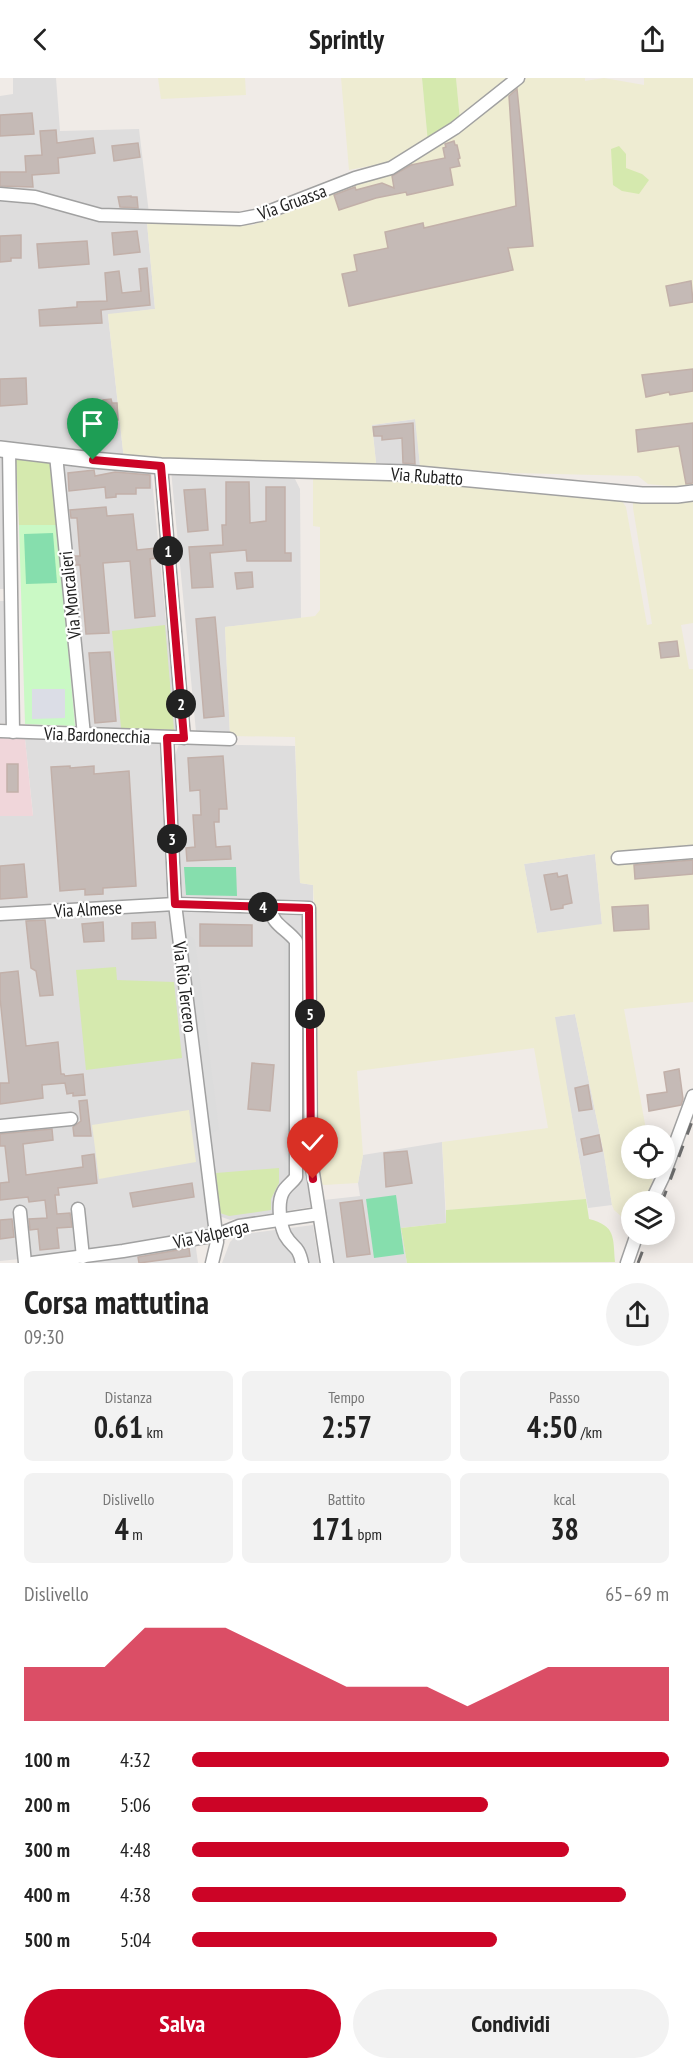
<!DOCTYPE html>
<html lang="it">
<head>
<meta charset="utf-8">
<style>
	:root { --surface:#fff; --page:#f2f2f2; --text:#222; --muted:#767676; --accent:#cc0426 }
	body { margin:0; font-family:"PT Sans Narrow",sans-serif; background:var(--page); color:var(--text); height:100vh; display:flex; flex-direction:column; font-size:22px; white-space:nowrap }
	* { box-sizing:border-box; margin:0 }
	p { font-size:20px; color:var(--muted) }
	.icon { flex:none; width:33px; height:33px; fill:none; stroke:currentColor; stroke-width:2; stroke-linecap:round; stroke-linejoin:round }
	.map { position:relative; height:1185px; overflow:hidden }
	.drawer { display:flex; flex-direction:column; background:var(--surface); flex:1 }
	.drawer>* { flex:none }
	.controls { position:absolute; left:621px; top:1047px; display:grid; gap:12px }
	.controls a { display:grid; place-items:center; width:54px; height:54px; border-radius:50%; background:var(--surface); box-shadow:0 3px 15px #0003; font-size:30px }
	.pin { position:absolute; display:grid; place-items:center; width:51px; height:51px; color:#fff; margin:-62px -26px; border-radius:50% 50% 50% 0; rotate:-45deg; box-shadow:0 0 6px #0007 }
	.pin .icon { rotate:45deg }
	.km { position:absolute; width:30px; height:30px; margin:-15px; border-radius:50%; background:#222; color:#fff; font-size:16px; line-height:30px; text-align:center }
	.round { display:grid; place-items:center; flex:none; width:63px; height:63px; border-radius:32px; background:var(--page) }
	.summary { display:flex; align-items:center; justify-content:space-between; height:102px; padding:0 24px }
	h1 { font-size:33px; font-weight:800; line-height:45px }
	.figures { display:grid; grid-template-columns:repeat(3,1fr); gap:9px; height:102px; padding:6px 24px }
	.figures div { display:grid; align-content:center; border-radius:9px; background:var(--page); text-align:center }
	.figures b { font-size:30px; font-weight:800 }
	.figures small { font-size:16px; font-weight:400 }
	.figures p { font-size:16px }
	.chart { height:168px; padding:12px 24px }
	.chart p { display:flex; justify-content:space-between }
	.chart svg { width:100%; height:108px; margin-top:6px; fill:var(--accent); opacity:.7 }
	.cta { display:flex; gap:12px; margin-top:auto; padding:12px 24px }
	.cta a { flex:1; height:69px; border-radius:36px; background:var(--accent); color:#fff; font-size:24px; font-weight:800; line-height:69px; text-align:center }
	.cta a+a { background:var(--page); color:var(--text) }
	ul { padding:0 24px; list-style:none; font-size:20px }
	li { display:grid; grid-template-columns:96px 72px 1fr; align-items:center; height:45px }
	li i { height:15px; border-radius:8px; background:var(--accent) }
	header { display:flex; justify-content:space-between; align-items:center; height:78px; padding:0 24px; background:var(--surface); font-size:27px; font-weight:800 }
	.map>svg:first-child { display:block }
</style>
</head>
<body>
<header><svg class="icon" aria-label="back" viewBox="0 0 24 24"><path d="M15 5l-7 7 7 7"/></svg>Sprintly<svg class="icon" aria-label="share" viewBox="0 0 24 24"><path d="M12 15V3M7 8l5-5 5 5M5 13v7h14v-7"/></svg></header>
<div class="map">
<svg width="693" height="1185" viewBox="0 0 693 1185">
	<rect width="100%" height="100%" fill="#f0ebe7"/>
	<g fill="#dedddd">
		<path d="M13,0H56L60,53L139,51L149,136H126L0,112V18L13,16Z"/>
		<path d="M0,122L36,126L99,141L147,145L155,231L108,237L124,382L0,362Z"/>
		<path d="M416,341L420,388L376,385L372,347Z"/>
		<path d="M0,376H4L7,511H0Z"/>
		<path d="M62,382L151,391L177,655L88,652Z"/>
		<path d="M171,392L294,399L300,411L301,541L225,549L230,658L196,654Z"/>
		<path d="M0,523H5L9,645H0Z"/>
		<path d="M25,661L160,665L163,674L171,821L0,830V738L33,737Z"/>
		<path d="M179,666L295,668L300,805L313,807V824H190L182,820L174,680Z"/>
		<path d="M595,776L602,847L537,855L524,786Z"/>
		<path d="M170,831L210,1155L136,1169L0,1183V839Z"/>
		<path d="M182,834H302L307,1105L311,1129L230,1142L219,1138Z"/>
		<path d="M575,936L604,1076L612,1127L588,1130L554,939Z"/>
		<path d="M442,1064L446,1145L401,1150L407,1185H333L324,1122L360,1118L358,1105L363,1077Z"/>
		<path d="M313,1147L319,1185H222L230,1164L237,1157Z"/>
		<path d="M195,1163L198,1185H22Z"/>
	</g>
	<path fill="#f0d6da" d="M0,660L25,661L33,738H0Z"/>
	<g fill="#eeecd2" fill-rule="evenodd">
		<path d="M158,0H245L246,17L161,21Z"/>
		<path d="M341,0H422L428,65L386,85L349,92Z"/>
		<path d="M456,0H513L460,42Z"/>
		<path d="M527,0H585V3L604,0L644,7V0H693V408L687,410L648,406L638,398L512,395L420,388L415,341L372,347L376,385L280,387L124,382L108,236L155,231L147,145L253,147L313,121L409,85L449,62Z"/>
		<path d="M313,398L399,401L620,420L626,429L647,547L652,546L633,430V422L693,420V545L681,547L689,591H693V924L624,931L647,1057L632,1058V1090L651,1091L653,1107L645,1123L632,1124L631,1135L622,1139L614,1132L612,1127L604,1076L575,936L555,939L586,1121L446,1132L442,1064L548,1050L534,970L357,993L363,1077L358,1105L324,1107L319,1105L316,1081L317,880L313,807L300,805L295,659L230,658L225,549L315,538L320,532V449L313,448ZM595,776L602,846L537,855L524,786Z"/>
		<path d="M189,1032L196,1084L99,1101L92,1047Z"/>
	</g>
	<g fill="#d5e9ae">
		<path d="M422,0H456L460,42L428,65Z"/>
		<path d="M619,68L626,76V90L642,96L649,102L639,116L622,113L613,107L611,71Z"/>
		<path d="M16,381L53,384L57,447H19Z"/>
		<path d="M165,547L174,652L121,650L112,553Z"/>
		<path d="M116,889L117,902L174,904L182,980L86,992L76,892Z"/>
		<path d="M279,1090V1105L271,1121V1132L229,1138L220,1135L216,1095Z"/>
		<path d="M586,1121L589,1141C616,1148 613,1159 615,1184L407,1185L401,1150L446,1145V1132Z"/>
	</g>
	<path fill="#caf9c5" d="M19,447H57L75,648L25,646Z"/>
	<g fill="#86dead">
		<path d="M53,455L57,505L26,506L24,456Z"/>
		<path d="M184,789H236L237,818L186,817Z"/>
		<path d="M396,1117L404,1176L374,1180L366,1121Z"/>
	</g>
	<g fill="#dcdcdc">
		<path d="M186,855L195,862L219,1051L211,1056Z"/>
		<path d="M284,858L291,864L292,1097H284Z"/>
	</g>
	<path fill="#dbdde6" d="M32,611H65V640L32,641Z"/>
	<g fill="#c5bab6" stroke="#c2b0a9" stroke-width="1.5">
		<path d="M517,11L533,168L508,170L513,192L349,228L342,196L357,193L354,177L388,170L385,154L423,145L424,150L516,128L509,18Z"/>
		<path d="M32,35L34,56L0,58V37Z"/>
		<path d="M56,52L57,65L93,60L95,75L58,80L59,95L32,97L33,109L0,108V94H26L25,78L42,77L40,53Z"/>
		<path d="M454,63L455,67H457L460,80L458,81L460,88L450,90L453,107L407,117L406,114L376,120L339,132L334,117L355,109L356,112L382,105L394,110L392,98L411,87L445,80L443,70L446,69L445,66Z"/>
		<path d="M138,65L140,79L114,83L112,68Z"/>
		<path d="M131,118V119H137L138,130L120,129L118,119Z"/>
		<path d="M137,153L140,174L114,177L112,155Z"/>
		<path d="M21,157V180H11V183L0,184V158Z"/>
		<path d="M87,163L89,186L39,190L37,166Z"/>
		<path d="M147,190L150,227L101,232L102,245L40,248L39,232L77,229V224L107,223L105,195L119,193L122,215L141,213L139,191Z"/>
		<path d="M691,203L693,224L670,228L666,208Z"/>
		<path d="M693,291V313L670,317L669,314L646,319L642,297Z"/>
		<path d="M26,300L27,326L0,328V301Z"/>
		<path d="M111,321L112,325H117L118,342L100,344L99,326H103V322Z"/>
		<path d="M413,345L415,386L403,385L402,360L382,362V358H374L373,349Z"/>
		<path d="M693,345V405L686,406L679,368L638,374L636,352Z"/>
		<path d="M94,392L95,398L115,394L150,397V410H136V416H116V419L106,420L105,409L69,413L68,395Z"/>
		<path d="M226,404H249L250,445L266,443V409H285V475H291V483H247L246,472L210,475L213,509L192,510L189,469L223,467L222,447H226Z"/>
		<path d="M205,411L208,452L188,454L184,412Z"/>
		<path d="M106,429L107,438L133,436L137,472L156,470L157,480L150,481L155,538L135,540L130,483L103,485L109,555L86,556L80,487H75L74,478H80L77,440H71L70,432Z"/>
		<path d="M252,494L253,509L237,511L235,495Z"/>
		<path d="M215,539L224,638L204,640L196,541Z"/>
		<path d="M677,563L679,578L661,580L659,565Z"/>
		<path d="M110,574L116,643L95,645L89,575Z"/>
		<path d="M223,678L227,731H219V744H214L216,769L230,768L231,781L187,783L186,770L195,769L193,737H201L200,712L190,713L188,680Z"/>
		<rect x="7" y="686" width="11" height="28"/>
		<path d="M70,688V690L94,688V696L129,693L136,808L103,810V816L85,817V811L60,813L51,689Z"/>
		<path d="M693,782V796L635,801L634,787Z"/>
		<path d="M24,786L27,819L0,821V788Z"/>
		<path d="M557,795L558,799L567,797L572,825L563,827V830L551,832L544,797Z"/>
		<path d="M648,827L649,851L614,853L612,829Z"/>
		<path d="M45,842L53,917L40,918L36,893L31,890L26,843Z"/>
		<path d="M103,844L104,863L84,864L82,846Z"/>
		<path d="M155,844L156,860L132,861V845Z"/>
		<path d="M200,846L252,847V868H200Z"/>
		<path d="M18,893L26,968L58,964L61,996H64L65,998L83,996L85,1017L73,1018V1015L67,1016L65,1005L42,1007L43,1020L0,1026V1005H9L0,920V895Z"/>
		<path d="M252,985L274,987L270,1033L248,1031Z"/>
		<path d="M679,991L683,1021L681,1027L649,1033L647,1017L667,1014L664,994Z"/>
		<path d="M588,1007L592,1031L579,1033L575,1010Z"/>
		<path d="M87,1022L91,1058H74L73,1049L81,1043L79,1023Z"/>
		<path d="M52,1051L53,1062L23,1066L26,1097L83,1089L82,1078L94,1076L97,1105L58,1110L59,1117H55L57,1136L70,1135L72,1149L57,1150L59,1170L40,1172L38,1151L30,1152L29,1141L47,1140L45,1122L29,1124L28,1119L0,1122V1105L9,1104L5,1068H0V1056Z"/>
		<path d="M599,1057L602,1073L584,1077L581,1061Z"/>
		<path d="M407,1073L412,1105L386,1109L384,1075Z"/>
		<path d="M192,1105L194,1119L133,1129L130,1115Z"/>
		<path d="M362,1122L370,1176L347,1179L340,1125Z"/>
		<path d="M12,1141L14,1159L0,1161V1142Z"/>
		<path d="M189,1170L190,1178L139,1185L138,1179Z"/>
	</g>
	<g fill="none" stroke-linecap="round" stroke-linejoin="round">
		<g stroke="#a1a1a1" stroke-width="15">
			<g id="minor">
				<path d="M0,116L35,119L100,137L240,141L260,137L355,100L391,90L455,50L518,0"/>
				<path d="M9,371L13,654"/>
				<path d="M56,377L84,657"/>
				<path d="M161,388L184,660"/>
				<path d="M0,653L230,661"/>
				<path d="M167,660L175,826L217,1164L212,1185"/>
				<path d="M618,780L693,774"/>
				<path d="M270,829C272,847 286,850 296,863V1099C292,1105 286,1108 283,1114C277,1125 280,1146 285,1157C293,1171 298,1166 302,1185"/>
				<path d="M0,836L175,826L309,830L311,1082L327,1185"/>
				<path d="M0,1048L71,1041"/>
				<path d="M651,1124L663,1099L693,1018"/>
				<path d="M78,1131L83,1179"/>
				<path d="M20,1134L25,1185"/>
				<path d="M32,1185L123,1173L217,1157L239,1148L319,1136"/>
				<path d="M627,1185L637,1156"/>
			</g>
		</g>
		<g stroke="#a1a1a1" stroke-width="18">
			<path id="tertiary" d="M0,371L93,382L161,388L407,395L642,417H677L693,415"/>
		</g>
		<use href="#minor" stroke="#fff" stroke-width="12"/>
		<use href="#tertiary" stroke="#fff" stroke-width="15"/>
		<g stroke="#6e6e6e" stroke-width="3" stroke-dasharray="12 12" stroke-linecap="butt">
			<path d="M662,1124L693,1041"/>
			<path d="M638,1185L649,1156"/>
		</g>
	</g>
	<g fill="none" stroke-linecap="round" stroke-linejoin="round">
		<g stroke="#fff" stroke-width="12">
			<path id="route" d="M93,382L161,388L184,660H167L175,826L309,830L311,1082L313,1101"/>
		</g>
		<use href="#route" stroke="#cc0426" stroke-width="8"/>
	</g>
	<g text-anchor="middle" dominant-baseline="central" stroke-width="4.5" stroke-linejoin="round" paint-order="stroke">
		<g font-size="18" fill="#202020" stroke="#fff">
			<text transform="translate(292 124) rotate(-20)">Via Gruassa</text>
			<text transform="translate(427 398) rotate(4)">Via Rubatto</text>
			<text transform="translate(70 517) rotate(-96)">Via Moncalieri</text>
			<text transform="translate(97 657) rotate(2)">Via Bardonecchia</text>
			<text transform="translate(88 831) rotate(-3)">Via Almese</text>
			<text transform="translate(185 909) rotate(83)">Via Rio Tercero</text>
			<text transform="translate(211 1156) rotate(-13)">Via Valperga</text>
		</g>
	</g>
</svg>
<div class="controls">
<a><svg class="icon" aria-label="locate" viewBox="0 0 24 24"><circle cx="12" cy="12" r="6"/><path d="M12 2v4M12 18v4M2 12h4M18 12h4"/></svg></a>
<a><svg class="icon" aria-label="layers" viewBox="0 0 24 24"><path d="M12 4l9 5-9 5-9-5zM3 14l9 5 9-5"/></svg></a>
</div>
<div class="pin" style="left:93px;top:382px;background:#1e9e55"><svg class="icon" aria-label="arrive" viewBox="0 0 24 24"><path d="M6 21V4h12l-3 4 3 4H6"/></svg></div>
<div class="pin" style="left:313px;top:1101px;background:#d93025"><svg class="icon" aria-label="check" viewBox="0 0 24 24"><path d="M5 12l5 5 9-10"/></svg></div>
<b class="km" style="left:168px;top:473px">1</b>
<b class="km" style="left:181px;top:626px">2</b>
<b class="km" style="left:172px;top:761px">3</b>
<b class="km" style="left:263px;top:829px">4</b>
<b class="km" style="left:310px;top:936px">5</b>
</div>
<section class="drawer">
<div class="summary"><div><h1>Corsa mattutina</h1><p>09:30</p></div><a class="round"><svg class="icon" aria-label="share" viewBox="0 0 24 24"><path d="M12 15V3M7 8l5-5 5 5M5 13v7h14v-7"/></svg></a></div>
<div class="figures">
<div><p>Distanza</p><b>0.61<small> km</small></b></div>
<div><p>Tempo</p><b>2:57</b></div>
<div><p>Passo</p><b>4:50<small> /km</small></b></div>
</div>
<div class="figures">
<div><p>Dislivello</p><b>4<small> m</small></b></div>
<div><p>Battito</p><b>171<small> bpm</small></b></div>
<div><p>kcal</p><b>38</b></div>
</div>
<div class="chart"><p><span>Dislivello</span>65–69 m</p>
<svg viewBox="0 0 160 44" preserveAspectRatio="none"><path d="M0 44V22L10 22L20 22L30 6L40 6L50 6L60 14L70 22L80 30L90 30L100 30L110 38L120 30L130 22L140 22L150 22L160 22V44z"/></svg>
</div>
<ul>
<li><b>100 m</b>4:32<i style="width:100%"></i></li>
<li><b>200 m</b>5:06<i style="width:62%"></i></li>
<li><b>300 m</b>4:48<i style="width:79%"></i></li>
<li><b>400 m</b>4:38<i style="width:91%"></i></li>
<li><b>500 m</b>5:04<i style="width:64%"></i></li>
</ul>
<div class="cta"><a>Salva</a><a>Condividi</a></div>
</section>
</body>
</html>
